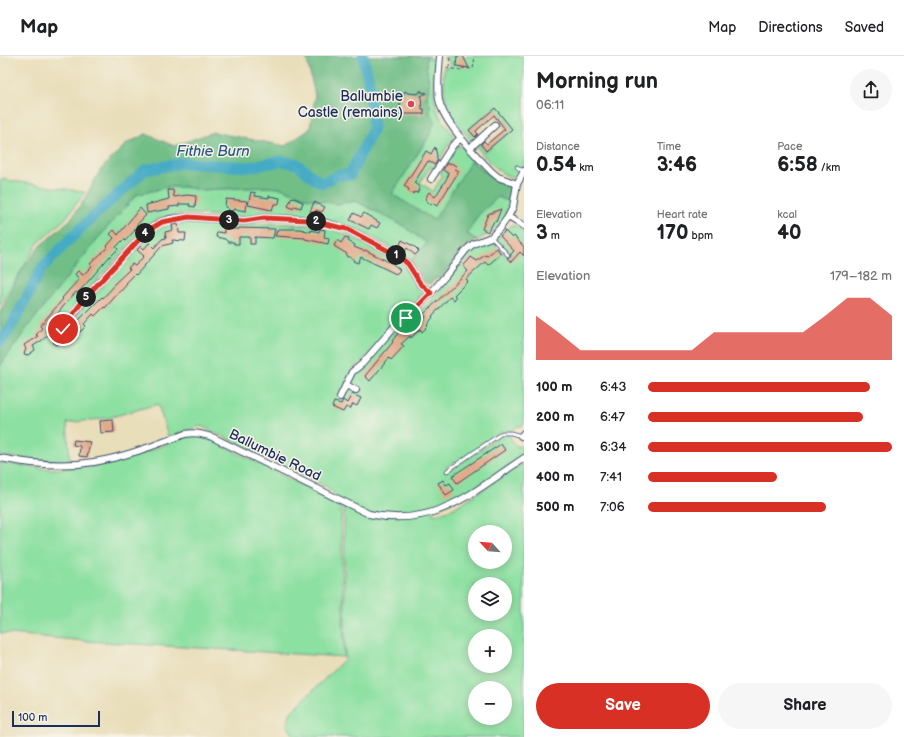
<!DOCTYPE html>
<html lang="en">
<head>
<meta charset="utf-8">
<style>
	:root { --surface:#fff; --page:#f6f6f6; --text:#202124; --muted:#757577; --line:#e0e0e0; --accent:#d93025 }
	body { margin:0; font-family:"Balsamiq Sans",sans-serif; background:var(--page); color:var(--text); height:100vh; display:flex; flex-direction:column; font-size:15px; white-space:nowrap }
	* { box-sizing:border-box; margin:0 }
	p { font-size:13px; color:var(--muted) }
	.icon { flex:none; width:22px; height:22px; fill:none; stroke:currentColor; stroke-width:2; stroke-linecap:round; stroke-linejoin:round }
	.map { position:relative; flex:1; overflow:hidden }
	.details { display:flex; flex-direction:column; background:var(--surface); width:380px }
	.details>* { flex:none }
	.needle { width:26px; rotate:296deg }
	.controls { position:absolute; left:468px; top:469px; display:grid; gap:8px }
	.controls a { display:grid; place-items:center; width:44px; height:44px; border-radius:50%; background:var(--surface); box-shadow:0 2px 10px #0003; font-size:20px }
	.scale { position:absolute; left:12px; bottom:10px; width:88px; box-sizing:border-box; padding-left:4px; border:2px solid #1b2f5e; border-top:0; font-size:11px; line-height:14px; white-space:nowrap; color:#1b2f5e; -webkit-text-stroke:3px #f7f3e8; paint-order:stroke }
	.pin { position:absolute; display:grid; place-items:center; width:34px; height:34px; color:#fff; margin:-17px; border:2px solid #fff; border-radius:50%; box-shadow:0 1px 4px #0007 }
	.km { position:absolute; width:20px; height:20px; margin:-10px; border-radius:50%; background:#222; color:#fff; font-size:11px; line-height:20px; text-align:center }
	.round { display:grid; place-items:center; flex:none; width:42px; height:42px; border-radius:21px; background:var(--page) }
	.summary { display:flex; align-items:center; justify-content:space-between; height:68px; padding:0 12px }
	h1 { font-size:22px; font-weight:800; line-height:30px }
	.metrics { display:grid; grid-template-columns:repeat(3,1fr); gap:6px; height:68px; padding:4px 12px }
	.metrics div { display:grid; align-content:center }
	.metrics b { font-size:20px; font-weight:800 }
	.metrics small { font-size:11px; font-weight:400 }
	.metrics p { font-size:11px }
	.chart { height:112px; padding:8px 12px }
	.chart p { display:flex; justify-content:space-between }
	.chart svg { width:100%; height:72px; margin-top:4px; fill:var(--accent); opacity:.7 }
	.cta { display:flex; gap:8px; margin-top:auto; padding:8px 12px }
	.cta a { flex:1; height:46px; border-radius:24px; background:var(--accent); color:#fff; font-size:16px; font-weight:800; line-height:46px; text-align:center }
	.cta a+a { background:var(--page); color:var(--text) }
	ul { padding:0 12px; list-style:none; font-size:13px }
	li { display:grid; grid-template-columns:64px 48px 1fr; align-items:center; height:30px }
	li i { height:10px; border-radius:5px; background:var(--accent) }
	header { display:flex; align-items:center; gap:24px; box-sizing:border-box; height:56px; padding:0 20px; background:var(--surface); border-bottom:1px solid var(--line) }
	header strong { font-size:19px }
	nav { display:flex; gap:22px; margin-inline-start:auto; font-size:14px }
	main { display:flex; flex:1; min-height:0 }
	.map>svg:first-child { display:block }
</style>
</head>
<body>
<header>
<strong>Map</strong>
<nav><a>Map</a><a>Directions</a><a>Saved</a></nav>
</header>
<main>
<div class="map">
<svg width="524" height="681" viewBox="0 0 524 681">
	<rect width="100%" height="100%" fill="#f7f3e8"/>
	<filter id="ink" filterUnits="userSpaceOnUse"><feTurbulence type="fractalNoise" baseFrequency=".025" numOctaves="2"/><feDisplacementMap in="SourceGraphic" scale="8" xChannelSelector="R" yChannelSelector="G"/><feConvolveMatrix kernelMatrix="1 2 1 2 8 2 1 2 1" color-interpolation-filters="sRGB"/></filter>
	<filter id="wash" filterUnits="userSpaceOnUse"><feTurbulence type="fractalNoise" baseFrequency=".012" numOctaves="4" result="noise"/><feDisplacementMap in="SourceGraphic" scale="16" xChannelSelector="R" yChannelSelector="G"/><feGaussianBlur stdDeviation="0.9" result="paint"/><feColorMatrix in="noise" values="0 0 0 0 0 0 0 0 0 0 0 0 0 0 0 0 0 1.4 0 .05"/><feComposite in="paint" operator="in"/></filter>
	<g filter="url(#wash)">
		<rect width="100%" height="100%" fill="#e9deba"/>
		<g fill="#8ce0a1" stroke="#548880" fill-rule="evenodd">
			<path d="M427,0H430V3L435,4C434,23 431,45 441,62C445,69 450,74 454,80C453,84 450,85 448,89C443,97 440,106 433,113L430,111L420,127L433,135L443,119L440,117L451,98L459,89L466,94L479,109L495,124L471,106L434,165L392,138L429,80L434,65L430,58V50L427,41L429,28L426,9Z"/>
			<path d="M445,0H524V111C521,113 519,118 515,120C503,125 482,97 475,89L480,87L484,95H487L512,73L495,52L482,62L469,74V76L476,82L479,79L480,81L473,87C449,58 442,50 444,11L449,12V4L444,3Z"/>
			<path d="M0,123L85,136L66,162L38,187L0,250Z"/>
			<path d="M167,131H186L200,134L265,131L281,132L307,142L337,148L356,145L402,169L427,187L411,205C386,185 343,166 312,160C297,157 280,158 266,158C258,158 250,161 242,161C208,162 173,148 144,172L80,242L62,267L53,285L59,288L63,281L66,280L72,283L76,276L70,272V270L86,248L153,176C177,163 203,168 230,168C267,169 305,164 341,177C353,181 363,187 374,193C384,198 397,203 405,212C411,220 415,230 422,237L418,244L420,245L361,306L351,315L345,336L348,334L351,335L353,330C349,324 353,320 356,316L399,269L408,267L432,244L454,218L469,197L476,192L492,186L507,201L511,198L496,183L511,170L513,169L524,174V369L516,371L512,375L501,376L487,386L485,385L479,389V391L456,407L454,406L447,411L446,414L447,416L499,381L505,379H510C512,386 516,394 524,389V399L454,445L432,455L434,459L454,452L524,407V681H295L287,669L291,656L345,603L344,448L327,431L201,370L168,381L158,348L108,362L67,367L70,405L34,404L0,400V310L27,272L98,182L136,139ZM475,476H505V506H475ZM475,528H505V558H475ZM475,580H505V610H475ZM475,632H505V662H475Z"/>
			<path d="M511,137L513,138L509,153H508L505,157L507,159C497,173 491,177 477,184L467,178L478,159L498,141L510,146Z"/>
			<path d="M198,379L210,383L341,449L344,601L86,585L0,577V407L51,413L93,410L135,400L186,381Z"/>
		</g>
		<path fill="#71be87" stroke="#467672" d="M309,0H427L426,9L429,28L427,41L430,50V58L435,65L429,80L392,138L434,164L471,105L495,124L509,129L512,133L510,146L498,141L478,159L467,178L477,184C459,192 453,209 440,223L438,221L430,228L425,226L411,205L427,187L402,169L356,145L338,148L307,142L281,132L265,131L200,134L186,131H167L136,139L98,182L27,272L0,310V256L19,219L40,190L70,164L82,147L101,113L126,88L146,78L174,90L213,76L285,90L310,73L315,39L307,4Z"/>
		<g fill="none" stroke-linecap="round" stroke-linejoin="round">
			<path stroke="#45aac5" stroke-width="11" d="M0,286L8,276L20,255L41,213L81,172L108,147L145,114L182,107L249,111L281,105L297,108L315,123L323,127L338,119H350L373,73L369,27L363,0"/>
		</g>
		<g id="blocks">
			<g fill="#e3aa8a">
				<path d="M457,0H463L469,12L456,10Z"/>
				<path d="M421,34V36L427,37L421,40L422,53H424V58H400V44L405,35L408,37L418,38Z"/>
				<path d="M495,52L512,73L486,95L481,88L484,85L487,88L505,73L494,59L476,75L478,78L475,81L469,74Z"/>
				<path d="M435,91L437,100L436,102L438,103L435,109L428,105L414,127L420,131L417,137L414,136L413,138L408,135L409,133L404,130L426,95L431,98Z"/>
				<path d="M447,107L450,109L451,107L456,110L455,113L459,115L437,150L432,147L431,149L425,143L429,136L435,141L444,127L449,118L443,114Z"/>
				<path d="M168,134H173L174,141L187,139L196,140L195,151L189,150L190,148H179V150L169,151V153L147,157L146,149L169,143Z"/>
				<path d="M251,136L256,137L255,140L269,142V140L280,142L279,147L278,148H274L272,154L248,149Z"/>
				<path d="M292,141L303,146L301,152L294,150L293,153L288,150Z"/>
				<path d="M226,143L247,145L246,155L234,153L233,155L228,154V152L225,151Z"/>
				<path d="M314,146L325,151L322,156L316,154L314,158L310,156Z"/>
				<path d="M140,152L146,159L134,172L136,173L125,185L124,183L116,191L118,193L110,201V200L85,229L77,237L76,236L66,247L55,261L56,263L45,275L49,278L41,285L33,290L35,294L28,299L24,298L26,293L24,289L38,280L36,279L42,272L40,270L63,243L62,242L79,223L75,218L78,215L83,219L92,210L90,208L108,191L107,190L114,182L110,178L114,174L118,179Z"/>
				<path d="M501,153L496,166L494,165L488,176L482,173L488,158Z"/>
				<path d="M354,157L361,161L364,157L380,167L377,172L371,169L369,173L350,164Z"/>
				<path d="M178,168L179,177H186L185,185L172,184L173,187L162,190L136,219L135,218L126,227L127,228L121,235H120L105,252L104,251L95,260L93,258L84,268L86,270L80,276L73,270L102,241L103,242L114,230L113,229L130,213L128,212L132,208L135,210L144,200L137,194L141,190L144,193L149,187L154,192L162,183L166,182L165,176L173,174L172,169Z"/>
				<path d="M224,172H228V173H239V172L275,173L273,182L255,181V188H250V181H239V188H234V186H228L225,183L216,181L217,176L224,177Z"/>
				<path d="M278,173H300L311,176V174L319,176L320,173L325,174L324,181L329,182L328,188L305,183V182L275,180Z"/>
				<path d="M505,175L512,182L514,180L524,191V200L520,196L511,206L507,202L510,201L511,198L514,195L500,180Z"/>
				<path d="M345,181L349,183L348,185L355,189L354,191L364,195L365,194L393,208L400,214L396,218L361,201L358,207L353,205L354,203L346,200L347,198L334,190L337,184L341,187Z"/>
				<path d="M402,184L415,191L419,195L415,199L407,192L404,197L398,193Z"/>
				<path d="M497,192L501,198L488,209L485,206L466,223L468,225L454,239L456,241L454,244L450,241L432,260L433,261L427,269L428,270L422,276L420,273L411,282L410,280L401,288L404,290L391,304L389,302L370,325L365,320L393,286L392,285L402,272L406,269L412,273L426,261L424,258L468,215L463,210L468,205L471,201L477,205L485,199L487,200Z"/>
				<path d="M352,338L361,342L357,350L353,348L350,353L346,351L343,356L332,351L334,346L341,348L343,344L347,347Z"/>
				<path d="M113,364L114,376L101,377L100,365Z"/>
				<path d="M74,384L90,386L87,401L79,400L80,390L73,389Z"/>
				<path d="M501,388L505,394L457,427L452,420Z"/>
				<path d="M443,424L446,429L450,427L454,434L446,439L438,427Z"/>
			</g>
		</g>
	</g>
	<g filter="url(#ink)">
		<use href="#blocks" fill-opacity="0" stroke="#3a496c" stroke-width="1"/>
		<g fill="none" stroke-linecap="round" stroke-linejoin="round">
			<g stroke="#3a496c" stroke-width="4.5">
				<g id="lane">
					<path d="M517,111L524,116"/>
					<path d="M491,181L508,199"/>
					<path d="M447,415L502,377H511L521,380"/>
				</g>
			</g>
			<g stroke="#3a496c" stroke-width="8">
				<g id="street">
					<path d="M440,0C439,14 437,29 439,44C443,66 476,100 492,116L498,121L517,128"/>
					<path d="M470,92L495,69"/>
					<path d="M431,123L453,89L461,82"/>
					<path d="M508,161L524,170"/>
					<path d="M63,273L72,278"/>
					<path d="M57,285C79,243 115,210 147,175L161,166L170,163L189,161L244,165L264,162L297,163L323,166L347,173L400,201L408,208L420,227L431,237"/>
					<path d="M346,329L356,334"/>
					<path d="M340,341L352,316L362,308L394,271L406,262L431,237L447,218L466,194L473,188L491,181L500,172L508,161L513,151L517,128L524,115"/>
					<path d="M521,380L524,377"/>
					<path d="M0,402C30,408 64,411 94,406C125,401 155,389 185,378C195,376 202,378 212,381L369,458C434,473 473,436 524,402"/>
				</g>
			</g>
			<g stroke="#3a496c" stroke-width="1" stroke-dasharray="3 3" stroke-linecap="butt">
				<path d="M449,11L450,0"/>
				<path d="M446,12L461,14V12L473,13L475,0"/>
			</g>
			<use href="#lane" stroke="#fff" stroke-width="3"/>
			<use href="#street" stroke="#fff" stroke-width="6"/>
		</g>
	</g>
	<g fill="none" stroke-linecap="round" stroke-linejoin="round" filter="url(#ink)">
		<g stroke="#fff" stroke-width="8">
			<path id="route" d="M63,273L73,258L85,242L147,175L162,166L189,161L244,165L264,162L308,164L347,173L400,201L408,208L420,227L431,237L406,262"/>
		</g>
		<use href="#route" stroke="#d93025" stroke-width="5"/>
	</g>
	<circle fill="#d1495b" stroke="#f7f3e8" stroke-width="1.5" cx="411" cy="48" r="4"/>
	<g text-anchor="middle" dominant-baseline="central" stroke-width="3" stroke-linejoin="round" paint-order="stroke">
		<g font-size="14" fill="#1b2f5e" stroke="#f7f3e8" text-anchor="end">
			<text x="403" y="40">Ballumbie<tspan x="403" dy="16">Castle (remains)</tspan></text>
		</g>
		<g font-size="14" fill="#1b2f5e" stroke="#f7f3e8">
			<text transform="translate(275 399) rotate(26)">Ballumbie Road</text>
		</g>
		<g font-size="15" font-style="italic" fill="#2a5a82" stroke="#f7f3e8">
			<text x="213" y="95">Fithie Burn</text>
		</g>
	</g>
</svg>
<div class="controls">
<a><svg class="needle" viewBox="-14 -14 28 28"><path d="M0-13l5 13h-10z" fill="#e53935"/><path d="M0 13l5-13h-10z" fill="#757577"/></svg></a>
<a><svg class="icon" aria-label="layers" viewBox="0 0 24 24"><path d="M12 4l9 5-9 5-9-5zM3 14l9 5 9-5"/></svg></a>
<a>+</a>
<a>−</a>
</div>
<div class="scale">100 m</div>
<div class="pin" style="left:406px;top:262px;background:#1e9e55"><svg class="icon" aria-label="arrive" viewBox="0 0 24 24"><path d="M6 21V4h12l-3 4 3 4H6"/></svg></div>
<div class="pin" style="left:63px;top:273px;background:#d93025"><svg class="icon" aria-label="check" viewBox="0 0 24 24"><path d="M5 12l5 5 9-10"/></svg></div>
<b class="km" style="left:396px;top:199px">1</b>
<b class="km" style="left:316px;top:165px">2</b>
<b class="km" style="left:229px;top:164px">3</b>
<b class="km" style="left:145px;top:177px">4</b>
<b class="km" style="left:86px;top:241px">5</b>
</div>
<section class="details">
<div class="summary"><div><h1>Morning run</h1><p>06:11</p></div><a class="round"><svg class="icon" aria-label="share" viewBox="0 0 24 24"><path d="M12 15V3M7 8l5-5 5 5M5 13v7h14v-7"/></svg></a></div>
<div class="metrics">
<div><p>Distance</p><b>0.54<small> km</small></b></div>
<div><p>Time</p><b>3:46</b></div>
<div><p>Pace</p><b>6:58<small> /km</small></b></div>
</div>
<div class="metrics">
<div><p>Elevation</p><b>3<small> m</small></b></div>
<div><p>Heart rate</p><b>170<small> bpm</small></b></div>
<div><p>kcal</p><b>40</b></div>
</div>
<div class="chart"><p><span>Elevation</span>179–182 m</p>
<svg viewBox="0 0 160 44" preserveAspectRatio="none"><path d="M0 44V17L10 27L20 38L30 38L40 38L50 38L60 38L70 38L80 27L90 27L100 27L110 27L120 27L130 17L140 6L150 6L160 17V44z"/></svg>
</div>
<ul>
<li><b>100 m</b>6:43<i style="width:91%"></i></li>
<li><b>200 m</b>6:47<i style="width:88%"></i></li>
<li><b>300 m</b>6:34<i style="width:100%"></i></li>
<li><b>400 m</b>7:41<i style="width:53%"></i></li>
<li><b>500 m</b>7:06<i style="width:73%"></i></li>
</ul>
<div class="cta"><a>Save</a><a>Share</a></div>
</section>
</main>
</body>
</html>
